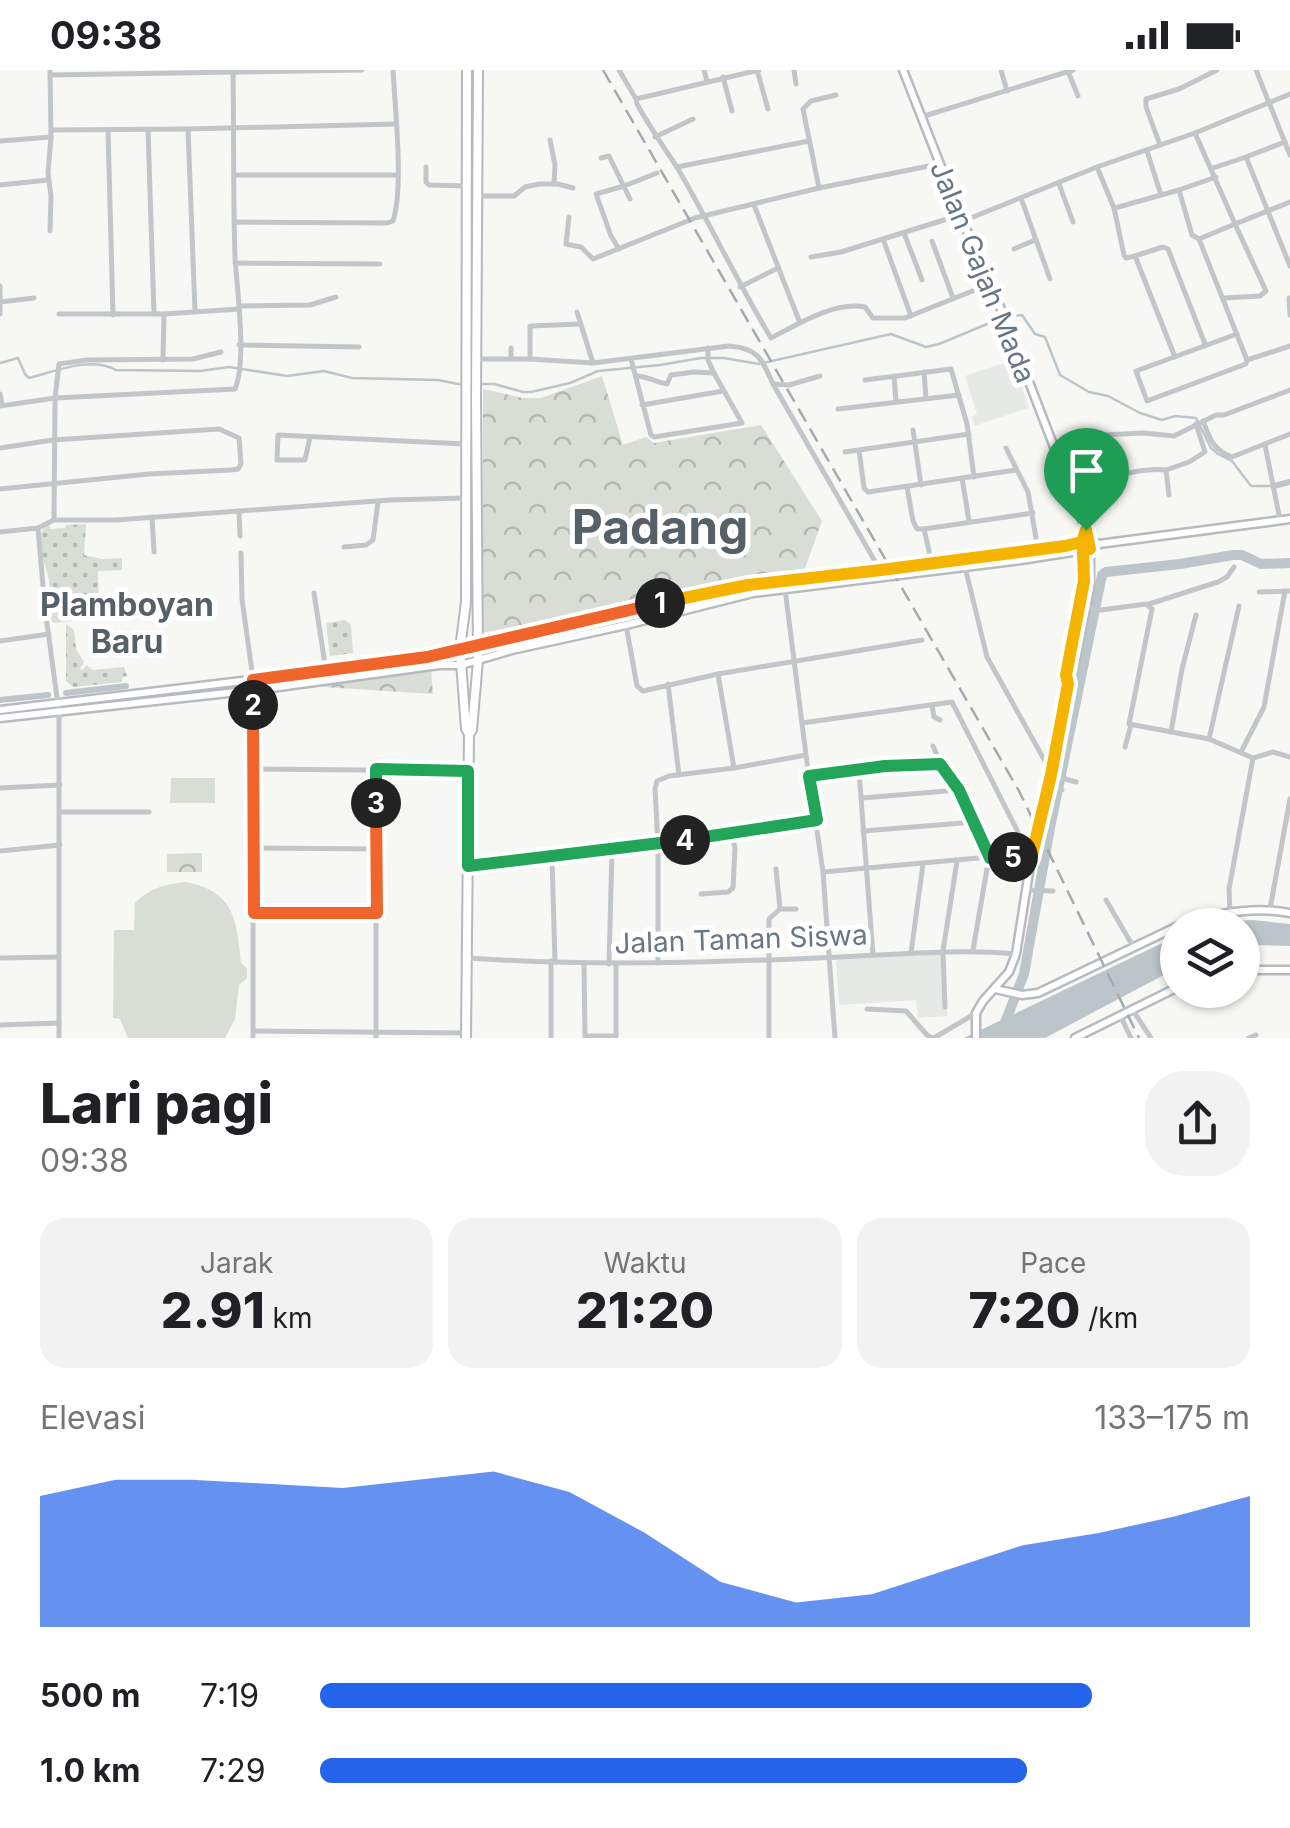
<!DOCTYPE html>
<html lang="id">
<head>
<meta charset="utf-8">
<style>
	:root { --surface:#fff; --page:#f2f2f2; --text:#202124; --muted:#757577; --accent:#2563eb }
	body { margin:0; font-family:Inter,sans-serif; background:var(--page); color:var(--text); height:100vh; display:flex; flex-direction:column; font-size:38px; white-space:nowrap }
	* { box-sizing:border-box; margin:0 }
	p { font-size:32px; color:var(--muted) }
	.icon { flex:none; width:55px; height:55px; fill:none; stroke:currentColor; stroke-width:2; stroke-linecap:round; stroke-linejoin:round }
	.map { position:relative; height:968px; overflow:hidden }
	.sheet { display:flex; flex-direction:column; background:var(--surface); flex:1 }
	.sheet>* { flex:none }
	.fabs { position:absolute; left:1160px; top:838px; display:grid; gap:20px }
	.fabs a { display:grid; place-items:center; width:100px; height:100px; border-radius:50%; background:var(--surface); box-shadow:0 2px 8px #0004; font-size:50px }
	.pin { position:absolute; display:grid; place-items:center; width:85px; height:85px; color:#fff; margin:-102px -42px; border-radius:50% 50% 50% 0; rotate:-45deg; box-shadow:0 0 10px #0007 }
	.pin .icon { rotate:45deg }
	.km { position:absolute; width:50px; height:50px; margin:-25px; border-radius:50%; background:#222; color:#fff; font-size:28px; line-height:50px; text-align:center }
	.round { display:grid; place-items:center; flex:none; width:105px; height:105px; border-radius:40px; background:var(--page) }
	.head { display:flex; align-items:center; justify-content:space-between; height:170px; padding:0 40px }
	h1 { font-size:55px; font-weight:800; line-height:75px }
	.metrics { display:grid; grid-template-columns:repeat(3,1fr); gap:15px; height:170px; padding:10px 40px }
	.metrics div { display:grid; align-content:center; border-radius:25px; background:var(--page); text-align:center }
	.metrics b { font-size:50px; font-weight:800 }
	.metrics small { font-size:28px; font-weight:400 }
	.metrics p { font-size:28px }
	.chart { height:280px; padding:20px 40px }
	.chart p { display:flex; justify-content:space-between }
	.chart svg { width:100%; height:180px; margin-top:10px; fill:var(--accent); opacity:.7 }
	ul { padding:0 40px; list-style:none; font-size:32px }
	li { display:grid; grid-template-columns:160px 120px 1fr; align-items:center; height:75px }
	li i { height:25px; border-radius:12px; background:var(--accent) }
	.status { display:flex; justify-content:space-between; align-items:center; height:70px; padding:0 50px; background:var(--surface); direction:ltr }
	.status svg { height:28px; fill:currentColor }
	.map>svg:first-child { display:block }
</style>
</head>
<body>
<div class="status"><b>09:38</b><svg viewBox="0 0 49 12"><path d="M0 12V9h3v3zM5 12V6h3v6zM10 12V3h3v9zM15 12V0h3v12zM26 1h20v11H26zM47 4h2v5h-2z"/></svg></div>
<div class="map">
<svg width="1290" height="968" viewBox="0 0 1290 968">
	<defs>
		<pattern id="grass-dots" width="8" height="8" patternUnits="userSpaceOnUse" patternTransform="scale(2.5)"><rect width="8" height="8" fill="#d8ded5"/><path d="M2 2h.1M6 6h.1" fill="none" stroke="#b3b9b2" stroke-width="1.8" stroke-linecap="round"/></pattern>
		<pattern id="forest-crowns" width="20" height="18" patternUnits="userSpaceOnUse" patternTransform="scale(2.5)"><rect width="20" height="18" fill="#d8ded5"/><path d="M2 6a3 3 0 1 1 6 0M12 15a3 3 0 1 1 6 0" fill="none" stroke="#b3b9b2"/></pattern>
	</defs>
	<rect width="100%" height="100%" fill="#f7f7f4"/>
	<g fill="#e7e9e7">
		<path d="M1013,290L1029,338L974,356L972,347L977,344L965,306Z"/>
		<path d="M942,884L947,946L918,948L916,930L839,935L836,892L839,889Z"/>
	</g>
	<g fill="url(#grass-dots)">
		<path d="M49,454L50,459L65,458L66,455L86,454L84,485L102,489L122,488V500L98,501L99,532L90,533V543H72L71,551L53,553C44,536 52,522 48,505C44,489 31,465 49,454Z"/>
		<path d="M345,550L351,555L353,583L330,586L326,553Z"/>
		<path d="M66,554L74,560L76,579L84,592L80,599L82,600L87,595L92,600L124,597L127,606L122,607V612L73,617L66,611Z"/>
	</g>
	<g fill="url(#forest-crowns)">
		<path d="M602,306L623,375L646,367L654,373L761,355L822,451L803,504L751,510L482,563L483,319L523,328H541Z"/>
		<path d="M431,599L433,624L308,616Z"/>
		<path d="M202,783V802H167V784Z"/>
	</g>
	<g fill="#d8ded5">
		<path d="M171,708H215V733H170Z"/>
		<path d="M186,812C234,821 237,850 241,893L247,898V908L239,915L235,949L225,968H128L120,949L113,948L114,860H134L135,833C149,818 166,814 186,812Z"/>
	</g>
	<g fill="#bcc6ca">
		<path d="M1252,850L1290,854V876L1243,875L1242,855H1211L1223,852Z"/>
		<path d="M1177,866V898L1045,968H964Z"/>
	</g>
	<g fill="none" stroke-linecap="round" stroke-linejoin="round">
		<path stroke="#bcc6ca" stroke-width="2.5" d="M0,293L18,288L25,304L29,308C56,301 91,286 116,300L200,301L229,297L287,306L324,301L352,308L438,310L458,314H494L523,322H531L570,313L598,301L660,295L701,288H724L759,294L891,264L926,277L939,274L1004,247L1022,245L1035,264L1045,267L1060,305L1089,322L1108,326L1140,343L1162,350L1175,346L1196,348L1211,378L1218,384L1232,391L1251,416H1271"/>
		<g stroke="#bcc6ca" stroke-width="6">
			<path d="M1274,416L1290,412"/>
			<path d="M66,623L126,616"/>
			<path d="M0,630L48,625"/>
		</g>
		<path stroke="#bcc6ca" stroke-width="10" d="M999,968L1024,904L1050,758L1102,505L1106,502L1180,494L1233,485H1242L1261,494L1290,493"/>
		<g stroke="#b7bbc0" stroke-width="11">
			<g id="secondary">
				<path d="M903,0L960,145L1003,244L1090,471V518L1072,606L1068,614"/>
				<path d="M0,640L326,601L427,587L749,515L1020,483L1090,471L1099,474"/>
				<path d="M0,648L264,619L439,595H461L512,580L626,555L753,523L1021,490L1091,479L1099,474L1290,449"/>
				<path d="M1181,855C1216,843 1254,836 1290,843"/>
				<path d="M1242,900H1290"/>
				<path d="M995,919L1022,925L1038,923L1178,856"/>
				<path d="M976,968V943L983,931L1009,902L1016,884L1031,789L1051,705L1068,614L1066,605L1084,511L1083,479"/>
				<path d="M1075,968L1178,917"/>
			</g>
		</g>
		<g stroke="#b5b9bd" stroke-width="12">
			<g id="primary">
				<path d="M467,0L466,532L460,579L466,659L469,664"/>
				<path d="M469,664L472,660L478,590L476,329L478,0"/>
				<path d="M466,968L469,664"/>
			</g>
		</g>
		<g stroke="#c2c6c9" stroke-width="5">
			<path d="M50,0L51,67L48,103L51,126L50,161"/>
			<path d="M619,0L636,29L637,34C649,56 664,77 678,99C711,155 738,213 771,268C798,254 835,231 865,237L873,248H905L990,214"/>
			<path d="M704,0L707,11"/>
			<path d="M757,0L768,39"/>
			<path d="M794,0L796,14"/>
			<path d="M1001,0L1007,21"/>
			<path d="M1256,0L1290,85"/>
			<path d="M1068,1L1078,26"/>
			<path d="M50,5L362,0"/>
			<path d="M723,7L732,41"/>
			<path d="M636,29L759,0"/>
			<path d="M921,47L1073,0"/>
			<path d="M188,59L195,241"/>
			<path d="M51,60L188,59L396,54"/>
			<path d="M108,60L113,245"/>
			<path d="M148,60L154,244"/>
			<path d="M1195,63L1235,154L1199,169L1247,290"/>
			<path d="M655,67L693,49"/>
			<path d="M550,70L555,95L554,114"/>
			<path d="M0,71L51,67"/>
			<path d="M1160,75L1146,37V29L1179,19L1217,0"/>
			<path d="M1147,81L1161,125"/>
			<path d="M1246,87L1285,72"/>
			<path d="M601,88L609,86L630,129"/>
			<path d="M426,97V112L429,115L467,116"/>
			<path d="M677,97L809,71"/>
			<path d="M1097,97L1114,138L1124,185L1126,188L1135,186L1175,287"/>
			<path d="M1213,98L1246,87L1290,196"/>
			<path d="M234,105H396"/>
			<path d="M1059,114L1073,152"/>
			<path d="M0,115L48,110"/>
			<path d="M819,118L803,39L811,31L836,25"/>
			<path d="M1179,120L1216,107"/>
			<path d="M477,126H514L525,117L539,114H558L573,118"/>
			<path d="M1021,128L1050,209"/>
			<path d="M754,135L800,253"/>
			<path d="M1115,138L1179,120L1192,165L1199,169"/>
			<path d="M569,147L566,174L581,177L593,189L695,148L819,118L939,94"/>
			<path d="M963,151L1097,97L1195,63L1290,24"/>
			<path d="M234,152L387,153L393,151C404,117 395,39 393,0"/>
			<path d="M904,163L922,210"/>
			<path d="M883,169L911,246"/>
			<path d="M932,171L953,228"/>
			<path d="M619,179L611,166L596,124L624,116L657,103"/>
			<path d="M1014,179L1035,170"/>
			<path d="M1135,186L1163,177L1168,179L1205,274"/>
			<path d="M811,187L841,182L960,145"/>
			<path d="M235,193L380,194"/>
			<path d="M0,216V244"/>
			<path d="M740,217L778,198"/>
			<path d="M1224,228L1260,226L1266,221L1235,154L1290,132"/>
			<path d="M1289,228L1290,245"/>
			<path d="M0,232L34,228"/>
			<path d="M239,236L310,235L336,227"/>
			<path d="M577,242L593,293"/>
			<path d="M59,244H164L239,239"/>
			<path d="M1237,264L1136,301L1147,331L1246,294L1247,290L1290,276"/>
			<path d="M239,275L359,277"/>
			<path d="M511,278V289"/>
			<path d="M477,289H530L593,293L729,276C758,278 762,289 773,314L884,507"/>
			<path d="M530,289V256L580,254"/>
			<path d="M631,289L651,365L654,367L742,353L714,303"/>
			<path d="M163,290L164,244"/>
			<path d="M924,302L926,328"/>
			<path d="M636,306C647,306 655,312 667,314L671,305L694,302L714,303L708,290V278"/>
			<path d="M894,306L896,332"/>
			<path d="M865,310L951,299L967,354L974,407"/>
			<path d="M773,314L789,315L820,306"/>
			<path d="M0,324L2,335"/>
			<path d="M642,335L723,321"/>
			<path d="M0,336L55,328L235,319C247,291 237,220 235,187C233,125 234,62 233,0"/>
			<path d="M838,339L959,325"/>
			<path d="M1203,351C1210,369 1213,380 1232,387L1290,364"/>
			<path d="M913,360L921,415"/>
			<path d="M310,367L305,390H277L278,365L465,374"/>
			<path d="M1265,375L1280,450"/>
			<path d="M1054,376L1083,366L1143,363L1174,366L1216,345H1224L1290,320"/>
			<path d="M0,378L53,370L219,359L239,368L241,394L238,399L231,400L149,404L0,419"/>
			<path d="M1006,378L1028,422L1038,480"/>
			<path d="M859,380L864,418L868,422L1016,400"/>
			<path d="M845,382L969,364"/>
			<path d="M962,408L969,451"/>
			<path d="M907,417L913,451L917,459H924L932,494"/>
			<path d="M1071,423C1100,411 1135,397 1166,400"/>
			<path d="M1169,425L1166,400L1189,392L1205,382L1196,354"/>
			<path d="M239,441L240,466"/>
			<path d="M152,447L154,482"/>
			<path d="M54,450L55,328L59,294L87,290L193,289L221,282"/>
			<path d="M38,458L45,539L59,642V968"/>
			<path d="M924,459L1033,443"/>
			<path d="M0,462L38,458L54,450H116L390,430L465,428"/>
			<path d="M344,477L366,475L373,470L378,432"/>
			<path d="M241,483L242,529L253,609"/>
			<path d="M965,497L987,587L1051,702"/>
			<path d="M1259,522L1290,521"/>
			<path d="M314,523L326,601"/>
			<path d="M1149,534L1218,512L1227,507L1234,497"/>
			<path d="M1086,537L1101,540L1146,534L1152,539L1129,654L1209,669L1253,688L1229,819L1230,842"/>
			<path d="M626,555L637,616L643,621L718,604L922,570"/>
			<path d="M0,571L49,564"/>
			<path d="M718,604L734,698"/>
			<path d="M668,614L679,705"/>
			<path d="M932,635L934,647L940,650"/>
			<path d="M802,653L952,632L1017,760L1027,787"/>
			<path d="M1171,662L1182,599L1196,545"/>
			<path d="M1209,669L1239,536"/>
			<path d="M933,676L941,694"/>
			<path d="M1125,677L1131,655"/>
			<path d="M1241,682L1264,637L1285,521"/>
			<path d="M806,685L823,802L835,968"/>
			<path d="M1253,688L1273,682L1290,687"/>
			<path d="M254,699L468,701"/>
			<path d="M376,699V968"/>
			<path d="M859,701L873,885"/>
			<path d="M1051,705L1076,712"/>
			<path d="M809,706L885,696L941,694L959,720L989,787L973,880"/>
			<path d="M1048,717L1062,720"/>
			<path d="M0,718L60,715"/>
			<path d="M862,728L959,720"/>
			<path d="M60,742H149"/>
			<path d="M863,761L975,752"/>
			<path d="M254,778L376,779"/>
			<path d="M0,781L60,775"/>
			<path d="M693,782L701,780V768"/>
			<path d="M552,787L555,892"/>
			<path d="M468,796L658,774L817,750"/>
			<path d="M776,799L780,839"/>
			<path d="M823,802L989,787L1029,788"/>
			<path d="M1027,820L1053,821"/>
			<path d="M701,824L728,822L733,818L735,777L730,763"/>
			<path d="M1106,830L1134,878"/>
			<path d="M1270,839L1290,729"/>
			<path d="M255,843H377"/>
			<path d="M911,883L923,794"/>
			<path d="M0,888L59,887"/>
			<path d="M467,888C584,896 701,893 818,888C884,886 950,878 1016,884"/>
			<path d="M551,891V968"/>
			<path d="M584,893L585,965"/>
			<path d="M658,893V774L655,719L657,711L669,706L734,698L806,685L785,519"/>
			<path d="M609,894L612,780"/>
			<path d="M945,937L943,881L957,791"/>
			<path d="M867,939L906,941L927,965L932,968"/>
			<path d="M1132,939L1151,968"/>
			<path d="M1120,945L1131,968"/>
			<path d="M0,955L59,953"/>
			<path d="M254,961L466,963"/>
			<path d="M585,966H616V894"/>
			<path d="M253,968V620"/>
			<path d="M769,968V849L780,839H796"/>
			<path d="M934,968L976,943"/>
			<path d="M1249,968L1256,965"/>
		</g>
		<use href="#secondary" stroke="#fff" stroke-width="6"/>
		<use href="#primary" stroke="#fff" stroke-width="8"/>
		<path stroke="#a5aab0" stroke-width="2.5" stroke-dasharray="15 8" stroke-linecap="butt" d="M603,0L1019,721L1139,968"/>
	</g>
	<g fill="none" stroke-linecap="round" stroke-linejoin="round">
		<g stroke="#fff" stroke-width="20">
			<path id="split-1" d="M660,533L748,515L881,500L1065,476L1082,472L1086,460"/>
		</g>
		<g stroke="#fff" stroke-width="20">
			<path id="split-2" d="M253,635V610L427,587L660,533"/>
		</g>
		<g stroke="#fff" stroke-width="20">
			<path id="split-3" d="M253,635L254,843H377L376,733"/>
		</g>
		<g stroke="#fff" stroke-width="20">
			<path id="split-4" d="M376,733V699L468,701V796L685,770"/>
		</g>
		<g stroke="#fff" stroke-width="20">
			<path id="split-5" d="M685,770L817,750L809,706L885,696L940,694L959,720L990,788L1013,787"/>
		</g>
		<g stroke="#fff" stroke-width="20">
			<path id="split-6" d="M1013,787L1031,789L1051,705L1068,614L1066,605L1084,511L1083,480L1090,479L1086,460"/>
		</g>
		<use href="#split-1" stroke="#f5b400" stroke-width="12"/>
		<use href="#split-2" stroke="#f0652b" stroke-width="12"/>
		<use href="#split-3" stroke="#f0652b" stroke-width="12"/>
		<use href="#split-4" stroke="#22a559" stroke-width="12"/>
		<use href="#split-5" stroke="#22a559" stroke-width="12"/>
		<use href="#split-6" stroke="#f5b400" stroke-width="12"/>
	</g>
	<g text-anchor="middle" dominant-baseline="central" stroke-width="10" stroke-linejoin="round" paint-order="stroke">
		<g font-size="28" fill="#677684" stroke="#fff">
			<text transform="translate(983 202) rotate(68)">Jalan Gajah Mada</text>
			<text transform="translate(741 869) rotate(-2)">Jalan Taman Siswa</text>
		</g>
		<g font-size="32" font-weight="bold" fill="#556069" stroke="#fff">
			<text x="127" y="534">Plamboyan<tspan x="127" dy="37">Baru</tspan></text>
		</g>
		<g font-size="48" font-weight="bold" fill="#556069" stroke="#fff">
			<text x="660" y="456">Padang</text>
		</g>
	</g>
</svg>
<div class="fabs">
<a><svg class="icon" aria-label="layers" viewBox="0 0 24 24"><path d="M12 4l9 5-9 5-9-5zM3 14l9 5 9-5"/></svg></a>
</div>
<div class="pin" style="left:1086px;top:460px;background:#1e9e55"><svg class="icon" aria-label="arrive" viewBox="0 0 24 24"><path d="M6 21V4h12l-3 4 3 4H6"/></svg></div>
<b class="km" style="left:660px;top:533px">1</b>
<b class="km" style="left:253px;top:635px">2</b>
<b class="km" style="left:376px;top:733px">3</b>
<b class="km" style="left:685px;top:770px">4</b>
<b class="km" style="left:1013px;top:787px">5</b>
</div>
<section class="sheet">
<div class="head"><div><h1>Lari pagi</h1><p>09:38</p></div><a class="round"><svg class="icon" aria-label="share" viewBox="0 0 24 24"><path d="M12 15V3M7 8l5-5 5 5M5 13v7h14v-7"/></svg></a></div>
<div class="metrics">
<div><p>Jarak</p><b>2.91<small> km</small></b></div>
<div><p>Waktu</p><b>21:20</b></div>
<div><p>Pace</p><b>7:20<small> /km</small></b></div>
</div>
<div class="chart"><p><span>Elevasi</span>133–175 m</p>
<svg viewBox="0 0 160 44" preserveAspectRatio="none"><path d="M0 44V12L10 8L20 8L30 9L40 10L50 8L60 6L70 11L80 21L90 33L100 38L110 36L120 30L130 24L140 21L150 17L160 12V44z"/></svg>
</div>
<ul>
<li><b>500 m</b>7:19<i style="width:83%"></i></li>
<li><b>1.0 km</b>7:29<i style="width:76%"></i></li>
</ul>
</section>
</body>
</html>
